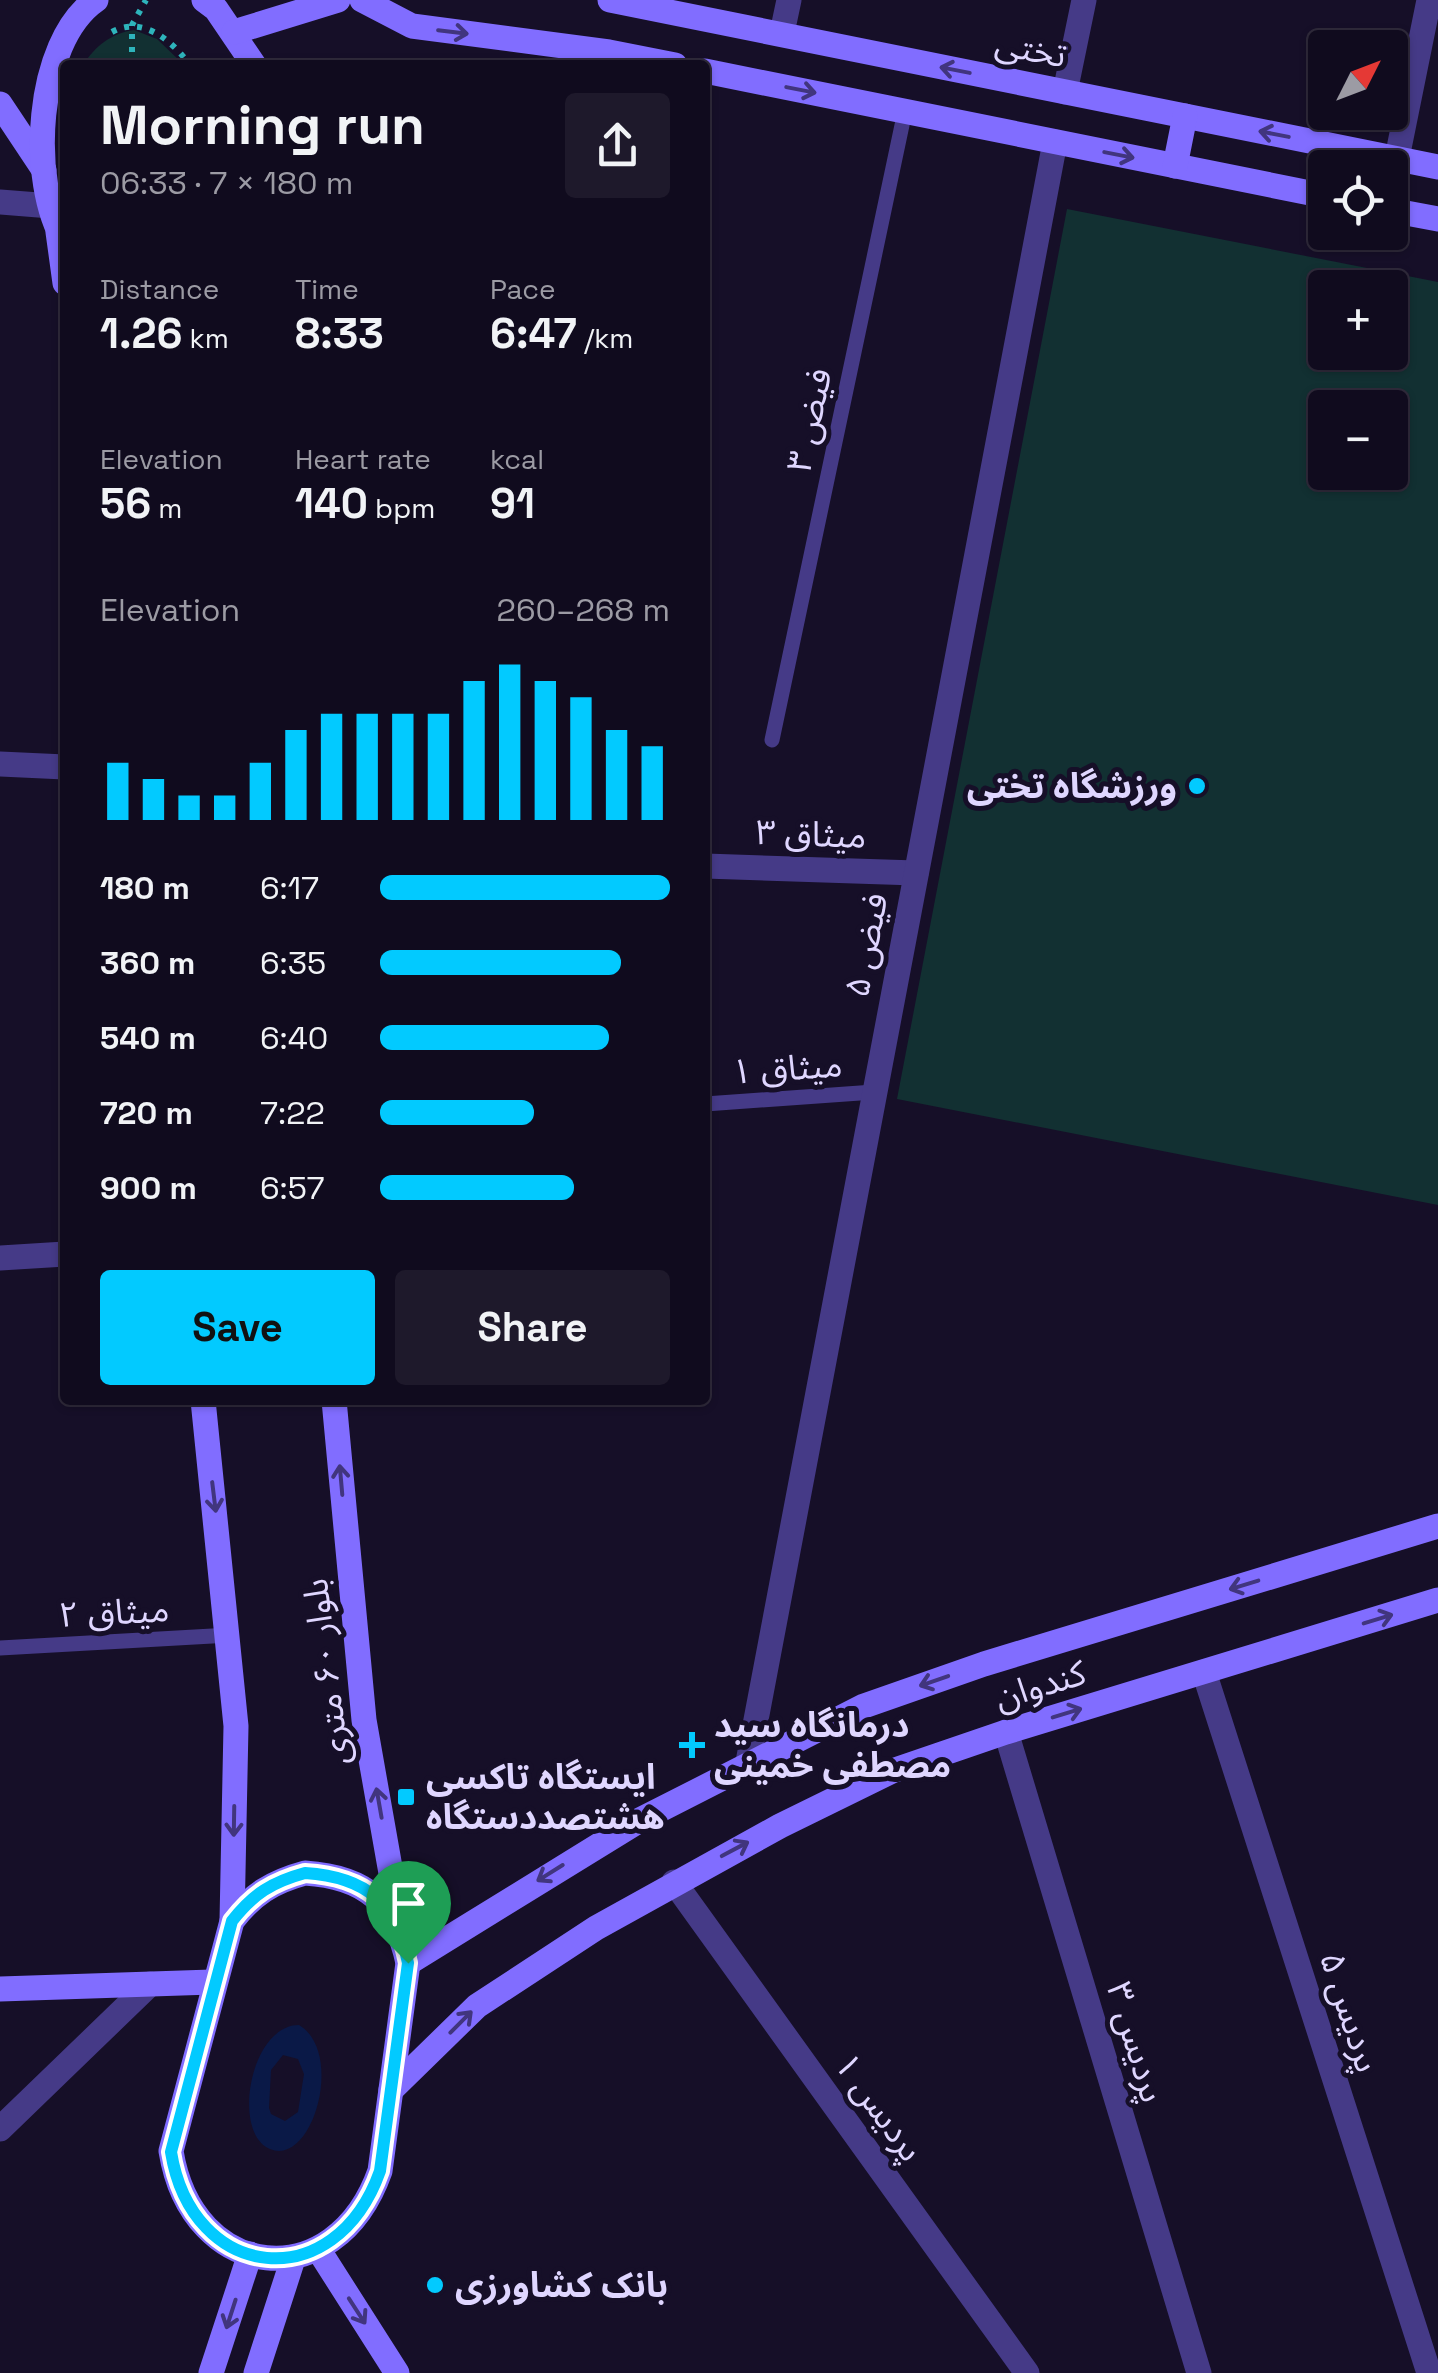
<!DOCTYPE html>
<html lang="en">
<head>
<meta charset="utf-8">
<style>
	:root { --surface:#100b1e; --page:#1e192b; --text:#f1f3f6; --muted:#9c9ba4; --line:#302b3c; --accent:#02caff }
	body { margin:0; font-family:"Space Grotesk","Noto Sans Arabic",sans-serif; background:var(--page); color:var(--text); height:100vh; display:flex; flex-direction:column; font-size:38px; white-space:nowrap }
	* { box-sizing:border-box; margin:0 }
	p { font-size:32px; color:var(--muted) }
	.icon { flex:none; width:55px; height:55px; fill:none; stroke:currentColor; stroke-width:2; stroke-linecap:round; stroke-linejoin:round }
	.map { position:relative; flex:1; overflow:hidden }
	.panel { position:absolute; left:60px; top:60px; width:650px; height:1345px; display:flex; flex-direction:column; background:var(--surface); border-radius:10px; box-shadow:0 2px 8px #0004,0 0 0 2px var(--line) }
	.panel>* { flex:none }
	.needle { width:65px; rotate:48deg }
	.buttons { position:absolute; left:1308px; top:30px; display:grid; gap:20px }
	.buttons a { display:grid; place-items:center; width:100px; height:100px; border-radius:10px; background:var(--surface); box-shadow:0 2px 8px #0004,0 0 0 2px var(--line); font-size:50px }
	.pin { position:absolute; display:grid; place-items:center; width:85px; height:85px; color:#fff; margin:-102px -42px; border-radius:50% 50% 50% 0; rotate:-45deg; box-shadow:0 0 10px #0007 }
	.pin .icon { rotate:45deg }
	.round { display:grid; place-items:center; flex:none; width:105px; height:105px; border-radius:10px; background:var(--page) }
	.headline { display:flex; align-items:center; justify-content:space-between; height:170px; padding:0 40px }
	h1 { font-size:55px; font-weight:800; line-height:75px }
	.figures { display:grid; grid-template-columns:repeat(3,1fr); gap:15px; height:170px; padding:10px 40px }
	.figures div { display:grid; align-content:center }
	.figures b { font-size:42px; font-weight:800 }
	.figures small { font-size:28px; font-weight:400 }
	.figures p { font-size:28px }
	.chart { height:280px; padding:20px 40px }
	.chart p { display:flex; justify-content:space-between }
	.chart svg { width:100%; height:180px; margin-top:10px; stroke:var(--accent); stroke-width:6 }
	.cta { display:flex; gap:20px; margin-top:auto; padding:20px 40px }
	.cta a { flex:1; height:115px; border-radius:10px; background:var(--accent); color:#111; font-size:40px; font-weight:800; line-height:115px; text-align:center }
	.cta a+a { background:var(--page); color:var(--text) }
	ul { padding:0 40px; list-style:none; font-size:32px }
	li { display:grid; grid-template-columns:160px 120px 1fr; align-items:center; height:75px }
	li i { height:25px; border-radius:12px; background:var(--accent) }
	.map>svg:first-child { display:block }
</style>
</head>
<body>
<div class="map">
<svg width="1438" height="2373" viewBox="0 0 1438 2373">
	<rect width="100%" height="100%" fill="#160f28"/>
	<g fill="#123032" fill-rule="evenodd">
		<path d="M134,30L157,39L184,65H83C95,46 112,33 134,30Z"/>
		<path d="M1067,209L1438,282V1205L897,1099ZM1325,288H1390V352H1325ZM1325,408H1390V472H1325Z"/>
	</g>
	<path fill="#0a1947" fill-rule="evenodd" d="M299,2025C345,2052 313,2167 270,2149C231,2133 250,2025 299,2025ZM283,2055L298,2059L304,2074L298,2112L285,2121L271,2114L269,2108L271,2070Z"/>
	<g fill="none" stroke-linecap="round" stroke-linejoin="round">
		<g stroke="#2eb4bb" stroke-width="6" stroke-dasharray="5 8" stroke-linecap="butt">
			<path d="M112,32C143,15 172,41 190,65"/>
			<path d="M132,65V25L146,0"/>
		</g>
		<g stroke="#453a87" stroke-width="15">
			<path d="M772,740L905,111"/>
			<path d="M705,1104L874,1092"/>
			<path d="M0,1648L230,1635"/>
		</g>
		<g stroke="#453a87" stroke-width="25">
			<path d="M782,33L789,0"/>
			<path d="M1065,92L1084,0"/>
			<path d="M1397,158L1429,0"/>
			<path d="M0,202L51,206"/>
			<path d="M0,764L65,767"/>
			<path d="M705,866L916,873"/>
			<path d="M0,1258L65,1254"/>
			<path d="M1204,1672L1429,2373"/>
			<path d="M1006,1732L1199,2373"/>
			<path d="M748,1762L1055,142"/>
			<path d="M674,1882L1027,2373"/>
			<path d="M0,2129L150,1984"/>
		</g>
		<g stroke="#816dff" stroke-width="25">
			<path d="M204,0L216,9L254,65"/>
			<path d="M362,0L412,26L609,52L675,65"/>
			<path d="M610,0L1438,167"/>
			<path d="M234,32L338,0"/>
			<path d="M705,71L1325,196"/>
			<path d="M0,104L44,170"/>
			<path d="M1175,166L1185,116"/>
			<path d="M1390,210L1438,219"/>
			<path d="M58,232L65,283"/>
			<path d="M65,242C28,183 35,42 96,0"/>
			<path d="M203,1400L236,1726L232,1921"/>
			<path d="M334,1400L364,1720L400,1924"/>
			<path d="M305,1873C367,1877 395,1903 408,1963L380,2171C335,2298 192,2282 171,2151L232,1921C253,1894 272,1882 305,1873Z"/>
			<path d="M408,1963L640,1820L864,1706L984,1664L1438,1526"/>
			<path d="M0,1989L212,1982"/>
			<path d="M391,2090L477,2006L596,1928L780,1826L892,1771L1006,1732L1438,1600"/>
			<path d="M318,2249L397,2373"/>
			<path d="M211,2373L250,2254"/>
			<path d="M256,2373L293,2259"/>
		</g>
	</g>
	<defs><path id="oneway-shaft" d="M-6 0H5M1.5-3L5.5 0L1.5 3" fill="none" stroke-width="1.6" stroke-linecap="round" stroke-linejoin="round" transform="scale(2.5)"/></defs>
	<g stroke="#41357e">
		<use href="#oneway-shaft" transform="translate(453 32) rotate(7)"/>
		<use href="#oneway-shaft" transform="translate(955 70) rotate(-169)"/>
		<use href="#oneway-shaft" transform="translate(801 90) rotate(11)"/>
		<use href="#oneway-shaft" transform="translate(1274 134) rotate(-169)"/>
		<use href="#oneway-shaft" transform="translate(1119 155) rotate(11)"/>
		<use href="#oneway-shaft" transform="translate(341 1480) rotate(-95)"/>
		<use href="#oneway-shaft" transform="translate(214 1497) rotate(83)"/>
		<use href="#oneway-shaft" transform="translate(1244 1585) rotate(163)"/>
		<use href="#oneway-shaft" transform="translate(1378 1619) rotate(-17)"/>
		<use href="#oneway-shaft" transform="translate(934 1681) rotate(161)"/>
		<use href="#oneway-shaft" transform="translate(1067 1713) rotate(-17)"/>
		<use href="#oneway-shaft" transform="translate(379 1803) rotate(-100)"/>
		<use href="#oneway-shaft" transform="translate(234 1821) rotate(91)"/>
		<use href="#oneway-shaft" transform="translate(735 1849) rotate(-28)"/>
		<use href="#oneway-shaft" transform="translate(550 1873) rotate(148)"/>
		<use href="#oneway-shaft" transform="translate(461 2022) rotate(-45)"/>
		<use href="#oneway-shaft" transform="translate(357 2311) rotate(57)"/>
		<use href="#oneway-shaft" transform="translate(231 2314) rotate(108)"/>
	</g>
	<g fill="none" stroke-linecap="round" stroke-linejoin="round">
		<g stroke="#fff" stroke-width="20">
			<path id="route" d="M305,1873C367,1877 396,1903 408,1963L380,2171C335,2298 192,2282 171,2152L232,1921C253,1894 272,1882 305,1873Z"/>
		</g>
		<use href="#route" stroke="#02caff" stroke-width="12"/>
	</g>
	<g fill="#02caff" stroke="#160f28" stroke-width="4">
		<circle cx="1197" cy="786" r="10"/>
		<path d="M687 1730h10v10h10v10h-10v10h-10v-10h-10v-10h10z"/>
		<rect x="396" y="1787" width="20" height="20" rx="5"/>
		<circle cx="435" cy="2285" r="10"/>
	</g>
	<g text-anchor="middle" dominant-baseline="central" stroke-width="10" stroke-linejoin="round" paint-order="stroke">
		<g font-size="35" fill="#dfd6ff" stroke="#160f28">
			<text transform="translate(1031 49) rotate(11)">تختی</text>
			<text transform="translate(809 420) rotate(-78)">فیض ۳</text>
			<text transform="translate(811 834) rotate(2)">میثاق ۳</text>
			<text transform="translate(866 945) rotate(-79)">فیض ۵</text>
			<text transform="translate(787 1068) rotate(-4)">میثاق ۱</text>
			<text transform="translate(114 1612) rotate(-3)">میثاق ۲</text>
			<text transform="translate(326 1672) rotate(-97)">بلوار ۶۰ متری</text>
			<text transform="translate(1040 1685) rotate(-17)">کندوان</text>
			<text transform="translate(1350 2012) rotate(72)">پردیس ۵</text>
			<text transform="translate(1136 2042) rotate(73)">پردیس ۳</text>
			<text transform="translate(879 2107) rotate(54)">پردیس ۱</text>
		</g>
		<g font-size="35" font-weight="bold" fill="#dfd6ff" stroke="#160f28" text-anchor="start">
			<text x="1177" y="786" text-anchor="end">ورزشگاه تختی</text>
			<text x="714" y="1725">درمانگاه سید<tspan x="714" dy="40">مصطفی خمینی</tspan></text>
			<text x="426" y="1777">ایستگاه تاکسی<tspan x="426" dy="40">هشتصددستگاه</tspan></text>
			<text x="455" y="2285">بانک کشاورزی</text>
		</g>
	</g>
</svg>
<div class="buttons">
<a><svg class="needle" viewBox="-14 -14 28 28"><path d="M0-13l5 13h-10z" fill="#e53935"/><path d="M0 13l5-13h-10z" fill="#9c9ba4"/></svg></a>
<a><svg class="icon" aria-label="locate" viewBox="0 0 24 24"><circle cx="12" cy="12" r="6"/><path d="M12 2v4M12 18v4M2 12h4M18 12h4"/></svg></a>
<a>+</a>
<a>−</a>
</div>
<div class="pin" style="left:408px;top:1963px;background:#1e9e55"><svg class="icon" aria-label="arrive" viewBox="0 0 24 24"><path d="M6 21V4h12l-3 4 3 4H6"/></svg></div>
<section class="panel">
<div class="headline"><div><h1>Morning run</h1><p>06:33 · 7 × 180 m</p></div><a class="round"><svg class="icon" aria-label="share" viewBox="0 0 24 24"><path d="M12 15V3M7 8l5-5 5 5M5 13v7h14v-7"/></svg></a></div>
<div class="figures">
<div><p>Distance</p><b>1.26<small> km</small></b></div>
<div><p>Time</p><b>8:33</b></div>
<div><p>Pace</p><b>6:47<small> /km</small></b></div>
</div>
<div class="figures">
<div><p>Elevation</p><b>56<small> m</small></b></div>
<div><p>Heart rate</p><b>140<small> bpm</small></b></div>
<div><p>kcal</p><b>91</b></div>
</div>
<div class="chart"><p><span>Elevation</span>260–268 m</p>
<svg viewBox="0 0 160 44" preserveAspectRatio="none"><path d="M5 44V30M15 44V34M25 44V38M35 44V38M45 44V30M55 44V22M65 44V18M75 44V18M85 44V18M95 44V18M105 44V10M115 44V6M125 44V10M135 44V14M145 44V22M155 44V26"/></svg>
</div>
<ul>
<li><b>180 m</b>6:17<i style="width:100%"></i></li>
<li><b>360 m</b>6:35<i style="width:83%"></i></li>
<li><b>540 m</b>6:40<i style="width:79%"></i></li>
<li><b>720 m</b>7:22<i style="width:53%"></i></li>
<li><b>900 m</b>6:57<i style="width:67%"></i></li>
</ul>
<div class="cta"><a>Save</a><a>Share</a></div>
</section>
</div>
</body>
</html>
